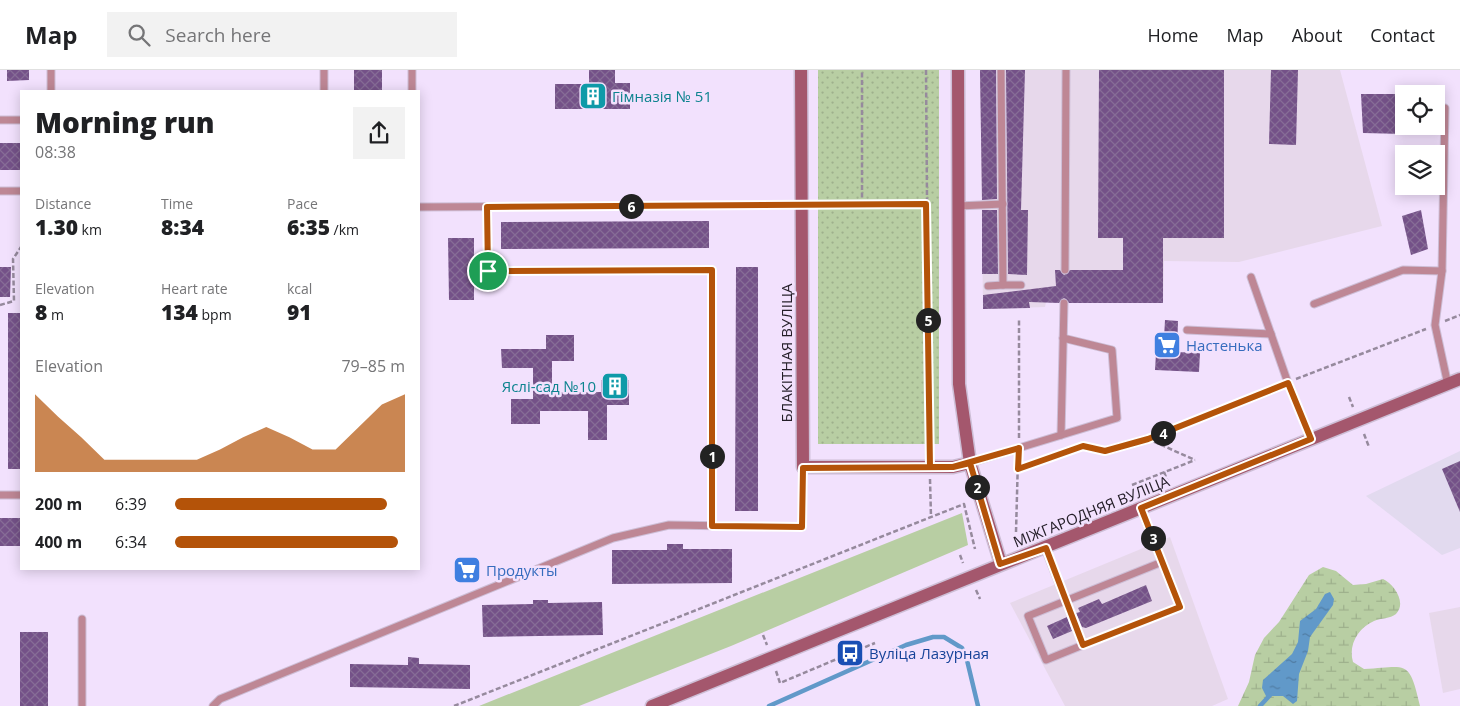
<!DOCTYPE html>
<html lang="en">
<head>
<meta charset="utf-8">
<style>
	:root { --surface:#fff; --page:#f2f2f2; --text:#202124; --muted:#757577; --line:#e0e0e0; --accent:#b45309 }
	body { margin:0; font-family:"Open Sans",sans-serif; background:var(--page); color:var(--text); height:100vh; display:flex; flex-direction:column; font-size:19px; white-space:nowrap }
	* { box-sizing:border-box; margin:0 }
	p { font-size:16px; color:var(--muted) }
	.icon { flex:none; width:28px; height:28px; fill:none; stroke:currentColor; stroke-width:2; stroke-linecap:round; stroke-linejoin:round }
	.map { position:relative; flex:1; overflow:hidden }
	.drawer { position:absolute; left:20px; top:20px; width:400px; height:480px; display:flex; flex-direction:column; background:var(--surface); border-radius:0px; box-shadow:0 2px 12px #0003 }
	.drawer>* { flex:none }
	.controls { position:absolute; left:1395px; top:15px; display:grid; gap:10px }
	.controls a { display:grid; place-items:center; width:50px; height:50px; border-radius:0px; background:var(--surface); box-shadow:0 2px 12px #0003; font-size:25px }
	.pin { position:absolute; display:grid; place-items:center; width:42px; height:42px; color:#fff; margin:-21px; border:2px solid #fff; border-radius:50%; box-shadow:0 1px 5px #0007 }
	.km { position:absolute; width:25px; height:25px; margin:-12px; border-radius:50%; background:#222; color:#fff; font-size:14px; line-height:25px; text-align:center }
	.round { display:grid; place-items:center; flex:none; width:52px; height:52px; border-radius:0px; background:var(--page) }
	.summary { display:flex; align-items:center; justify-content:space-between; height:85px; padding:0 15px }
	h1 { font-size:28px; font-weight:800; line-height:38px }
	.figures { display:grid; grid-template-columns:repeat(3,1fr); gap:8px; height:85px; padding:5px 15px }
	.figures div { display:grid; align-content:center }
	.figures b { font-size:21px; font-weight:800 }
	.figures small { font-size:14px; font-weight:400 }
	.figures p { font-size:14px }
	.chart { height:140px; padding:10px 15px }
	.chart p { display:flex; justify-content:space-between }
	.chart svg { width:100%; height:90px; margin-top:5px; fill:var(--accent); opacity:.7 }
	ul { padding:0 15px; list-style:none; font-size:16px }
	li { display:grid; grid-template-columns:80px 60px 1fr; align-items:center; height:38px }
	li i { height:12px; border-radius:6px; background:var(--accent) }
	header { display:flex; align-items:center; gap:30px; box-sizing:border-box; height:70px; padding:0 25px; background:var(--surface); border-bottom:1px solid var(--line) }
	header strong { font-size:24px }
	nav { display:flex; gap:28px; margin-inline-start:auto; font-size:18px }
	.search { width:350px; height:45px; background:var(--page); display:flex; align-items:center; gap:12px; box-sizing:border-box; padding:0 18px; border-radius:0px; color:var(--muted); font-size:19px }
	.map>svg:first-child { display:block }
</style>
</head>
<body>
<header>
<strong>Map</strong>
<div class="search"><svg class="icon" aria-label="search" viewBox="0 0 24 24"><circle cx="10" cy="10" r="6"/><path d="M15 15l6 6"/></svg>Search here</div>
<nav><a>Home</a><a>Map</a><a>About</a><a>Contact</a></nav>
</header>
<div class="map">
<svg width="1460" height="636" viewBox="0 0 1460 636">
	<defs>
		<pattern id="wetland-marsh" width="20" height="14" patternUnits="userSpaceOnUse" patternTransform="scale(1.25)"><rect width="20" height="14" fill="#b8cea3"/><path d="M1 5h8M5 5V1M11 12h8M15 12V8" fill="none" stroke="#9eb08c"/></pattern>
		<pattern id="park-dots" width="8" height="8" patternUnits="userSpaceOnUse" patternTransform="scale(1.25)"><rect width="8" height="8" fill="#b8cea3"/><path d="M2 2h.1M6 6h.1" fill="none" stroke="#9eb08c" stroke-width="1.8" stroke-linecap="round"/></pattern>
		<pattern id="water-ripples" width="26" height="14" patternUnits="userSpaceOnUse" patternTransform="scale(1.25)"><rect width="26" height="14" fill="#6199c9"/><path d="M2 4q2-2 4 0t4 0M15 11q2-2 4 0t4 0" fill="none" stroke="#507ca3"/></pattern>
		<pattern id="building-cross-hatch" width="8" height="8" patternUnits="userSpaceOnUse" patternTransform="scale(1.25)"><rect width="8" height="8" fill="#745188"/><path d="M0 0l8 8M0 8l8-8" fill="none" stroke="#866c96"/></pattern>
	</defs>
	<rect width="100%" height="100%" fill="#f2e1fd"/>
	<path fill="#e2daef" d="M1460,381V478L1442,485L1366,426Z"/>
	<g fill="#e7d8eb">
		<path d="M980,0H1340L1382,156L1239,192L1164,191L1163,233L1046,232L1045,237L983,239Z"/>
		<path d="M1170,467L1228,629L1212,636H1065L1010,533Z"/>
		<path d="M1460,537V619L1443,623L1429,543Z"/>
	</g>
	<path fill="#b8cea3" d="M962,443L968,475L731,576L579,636H479Z"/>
	<path fill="url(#wetland-marsh)" d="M1323,497L1336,501L1353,515L1366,514L1383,509C1394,514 1407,533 1396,544C1390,549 1381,548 1374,551C1358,558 1348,575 1353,592L1364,599C1407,597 1409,588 1420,636H1238L1249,612L1255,585L1264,568L1279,552L1309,505Z"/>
	<rect fill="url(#park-dots)" x="818" y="0" width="121" height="374"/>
	<path fill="url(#water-ripples)" d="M1330,522L1334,529L1333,535L1310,567L1308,581L1299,604L1297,631L1293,634L1283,626H1266L1262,618L1263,610L1292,584L1298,572L1300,551L1316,539L1325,524Z"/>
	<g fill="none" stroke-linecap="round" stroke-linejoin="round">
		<g stroke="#6199c9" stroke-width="4.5">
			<path d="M769,636L906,575L933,567H944L962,578L966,586L978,636"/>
			<path d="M1260,636L1271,624"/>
		</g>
	</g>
	<g fill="url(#building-cross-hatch)">
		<path d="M7,0H29V10L7,11Z"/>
		<rect x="354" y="0" width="28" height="21"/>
		<path d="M589,0H615V13H630V39H555V14H589Z"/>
		<path d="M980,0H996L997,129L982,130Z"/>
		<path d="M1006,0H1025L1021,140H1028L1027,205L1008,204Z"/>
		<path d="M1099,0H1224V168H1163V233H1069L1064,228L1059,233L1029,232L1030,238L983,239V225L1056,216L1055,200H1060L1064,205L1070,200H1123V168H1098Z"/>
		<path d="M1271,0H1298L1296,75L1269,74Z"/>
		<path d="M1361,24H1404V64L1363,63Z"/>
		<rect x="0" y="73" width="21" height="27"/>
		<path d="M982,140H997L998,204H982Z"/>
		<path d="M1421,140L1428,179L1411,185L1402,146Z"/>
		<path d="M709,151V178L501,179V152Z"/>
		<path d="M448,168H474V230H449Z"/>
		<path d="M0,197H11L10,227H0Z"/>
		<path d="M736,197H758V441H735Z"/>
		<rect x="8" y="243" width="13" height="156"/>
		<path d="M1165,250L1178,251L1177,282L1200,283L1199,302L1155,300L1157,267L1164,268Z"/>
		<path d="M546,265H574V291H552V322H601V310H629V335H607V370H588V341H540V354H511V329H533V298H502L501,279H546Z"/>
		<path d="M1460,391V442L1442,399Z"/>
		<rect x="0" y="448" width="21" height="28"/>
		<path d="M667,474H683V479H732V513L612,514V480H667Z"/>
		<path d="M1146,515L1152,531L1086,558L1082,557L1076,543L1080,542L1078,538L1099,529L1102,534Z"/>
		<path d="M533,530H548V533L602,532L603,565L483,567L482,535L533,534Z"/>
		<path d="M1067,547L1072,561L1053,569L1047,556Z"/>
		<rect x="20" y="562" width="28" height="74"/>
		<path d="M408,587L419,588V594L470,595V619L350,617V594L408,595Z"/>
	</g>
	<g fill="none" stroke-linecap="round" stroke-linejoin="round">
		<g stroke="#cdbed6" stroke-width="9">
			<g id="lane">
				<path d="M412,0V21"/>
				<path d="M1001,0L1003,215H1021"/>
				<path d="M51,21V0"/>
				<path d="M324,21V0"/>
				<path d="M1445,38L1442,201L1435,255L1448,315"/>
				<path d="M0,50H21"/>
				<path d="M0,121H21"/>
				<path d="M958,136L1003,134"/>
				<path d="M419,137L801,135"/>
				<path d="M487,137L488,201L712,200V456"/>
				<path d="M1065,200L1066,0"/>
				<path d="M1251,207L1288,313L1311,369"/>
				<path d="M988,216L1003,215"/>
				<path d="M1314,234L1403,200L1442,201"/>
				<path d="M1187,260L1271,264"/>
				<path d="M1061,365L1064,233"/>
				<path d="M970,393L1117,348L1112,280L1063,268"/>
				<path d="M0,425H21"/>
				<path d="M1045,478L1083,575L1180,537L1141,439"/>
				<path d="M1083,575L1046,590L1028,546L1162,492"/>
				<path d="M82,636V549"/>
				<path d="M213,636L220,629L613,468L669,455L802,457L803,397"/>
			</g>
		</g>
		<g stroke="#cdbed6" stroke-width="15">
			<g id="secondary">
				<path d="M801,0L803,397H953L970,393"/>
				<path d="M958,0L959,314L970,393L1001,494"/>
				<path d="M652,636L1460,309"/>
			</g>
		</g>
		<g stroke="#968a9d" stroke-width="2.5" stroke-dasharray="5 2.5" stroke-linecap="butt">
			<path d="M926,0L929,386"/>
			<path d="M815,135L926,134"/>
			<path d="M862,135V0"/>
			<path d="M0,235L14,231L13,189L21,177"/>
			<path d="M1445,251L1460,245"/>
			<path d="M1296,309L1426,259"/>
			<path d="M1349,327L1353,337"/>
			<path d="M1364,364L1369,377"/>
			<path d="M1019,368V249"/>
			<path d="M1148,369L1279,316"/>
			<path d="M1018,399L1083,376L1105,381L1148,369L1195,390"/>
			<path d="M1164,402L1169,415"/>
			<path d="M930,409L931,447"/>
			<path d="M1132,415L1195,390"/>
			<path d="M1016,462L1018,388"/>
			<path d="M960,485L963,493"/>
			<path d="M976,520L980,529"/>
			<path d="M763,565L767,575"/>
			<path d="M846,570L850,583"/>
			<path d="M776,601L780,613L875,573"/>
			<path d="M454,636L964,434L975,479"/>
		</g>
		<use href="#lane" stroke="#be8795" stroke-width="7"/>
		<use href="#secondary" stroke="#a4576d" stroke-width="12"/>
	</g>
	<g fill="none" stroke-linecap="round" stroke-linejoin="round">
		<g stroke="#fff" stroke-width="10">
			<path id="route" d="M488,201L712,200V456L802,457L803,398L953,397L970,393L1000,494L1046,478L1083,575L1180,537L1141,438L1311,369L1288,313L1148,369L1105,381L1083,376L1018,399L1019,378L953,397H930L926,134L487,137L488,201"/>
		</g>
		<use href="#route" stroke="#b45309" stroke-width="6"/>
	</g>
	<defs>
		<g id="building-square" transform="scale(1.4375)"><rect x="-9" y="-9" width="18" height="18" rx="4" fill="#0f9aa8" stroke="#f2e1fd"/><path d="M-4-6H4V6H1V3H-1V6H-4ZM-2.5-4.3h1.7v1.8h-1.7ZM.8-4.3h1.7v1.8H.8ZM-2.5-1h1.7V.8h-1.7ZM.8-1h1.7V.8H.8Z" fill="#fff"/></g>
		<g id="supermarket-square" transform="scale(1.4375)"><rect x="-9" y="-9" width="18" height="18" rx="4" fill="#3f7fe0" stroke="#f2e1fd"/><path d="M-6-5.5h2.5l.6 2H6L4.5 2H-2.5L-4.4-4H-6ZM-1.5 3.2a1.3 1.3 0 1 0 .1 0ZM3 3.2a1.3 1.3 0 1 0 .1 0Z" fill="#fff"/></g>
		<g id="bus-square" transform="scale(1.4375)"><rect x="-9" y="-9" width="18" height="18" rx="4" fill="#1a4fb4" stroke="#f2e1fd"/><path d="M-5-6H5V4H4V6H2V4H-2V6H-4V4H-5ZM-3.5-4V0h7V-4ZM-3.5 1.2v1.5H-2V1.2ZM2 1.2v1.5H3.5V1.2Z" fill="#fff"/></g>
	</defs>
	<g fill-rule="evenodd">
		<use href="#building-square" x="593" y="26"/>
		<use href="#supermarket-square" x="1167" y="275"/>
		<use href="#building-square" x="615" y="316"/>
		<use href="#supermarket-square" x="467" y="500"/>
		<use href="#bus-square" x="850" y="583"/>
	</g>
	<g text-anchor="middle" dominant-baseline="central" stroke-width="5" stroke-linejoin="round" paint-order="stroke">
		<g font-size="15" fill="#0d838f" stroke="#f2e1fd" text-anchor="start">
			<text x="612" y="26">Гімназія № 51</text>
			<text x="596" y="316" text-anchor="end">Яслі-сад №10</text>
		</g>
		<g font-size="15" fill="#366cbe" stroke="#f2e1fd" text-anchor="start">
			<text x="1186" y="275">Настенька</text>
			<text x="486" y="500">Продукты</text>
		</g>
		<g font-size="15" fill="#231d27" stroke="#f2e1fd">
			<text transform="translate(786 283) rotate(-90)">БЛАКІТНАЯ ВУЛІЦА</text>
			<text transform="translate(1091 441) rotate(-22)">МІЖГАРОДНЯЯ ВУЛІЦА</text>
		</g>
		<g font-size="15" fill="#164399" stroke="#f2e1fd" text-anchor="start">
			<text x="869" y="583">Вуліца Лазурная</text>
		</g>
	</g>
</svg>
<div class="controls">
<a><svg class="icon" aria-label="locate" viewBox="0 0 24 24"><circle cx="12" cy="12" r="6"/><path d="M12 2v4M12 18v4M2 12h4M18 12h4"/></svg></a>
<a><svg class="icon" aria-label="layers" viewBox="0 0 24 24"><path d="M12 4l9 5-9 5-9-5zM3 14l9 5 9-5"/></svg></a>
</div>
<div class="pin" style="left:488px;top:201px;background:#1e9e55"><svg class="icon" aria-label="arrive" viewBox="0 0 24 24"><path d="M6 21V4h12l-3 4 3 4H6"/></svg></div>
<b class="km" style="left:712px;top:386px">1</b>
<b class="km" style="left:977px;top:417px">2</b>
<b class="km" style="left:1153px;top:468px">3</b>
<b class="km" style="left:1163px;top:363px">4</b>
<b class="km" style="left:928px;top:250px">5</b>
<b class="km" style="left:631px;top:136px">6</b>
<section class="drawer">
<div class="summary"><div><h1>Morning run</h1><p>08:38</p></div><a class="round"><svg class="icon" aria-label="share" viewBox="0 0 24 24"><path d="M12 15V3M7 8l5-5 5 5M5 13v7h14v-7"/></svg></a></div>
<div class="figures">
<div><p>Distance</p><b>1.30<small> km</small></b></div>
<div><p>Time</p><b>8:34</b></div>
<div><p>Pace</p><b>6:35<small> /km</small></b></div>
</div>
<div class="figures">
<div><p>Elevation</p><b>8<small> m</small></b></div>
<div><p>Heart rate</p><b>134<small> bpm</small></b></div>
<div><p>kcal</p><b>91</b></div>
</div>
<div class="chart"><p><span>Elevation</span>79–85 m</p>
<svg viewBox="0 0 160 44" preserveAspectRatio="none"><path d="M0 44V6L10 17L20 27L30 38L40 38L50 38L60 38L70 38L80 33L90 27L100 22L110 27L120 33L130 33L140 22L150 11L160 6V44z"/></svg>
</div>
<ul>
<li><b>200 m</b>6:39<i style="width:92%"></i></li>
<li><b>400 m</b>6:34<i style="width:97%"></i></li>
</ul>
</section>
</div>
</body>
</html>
